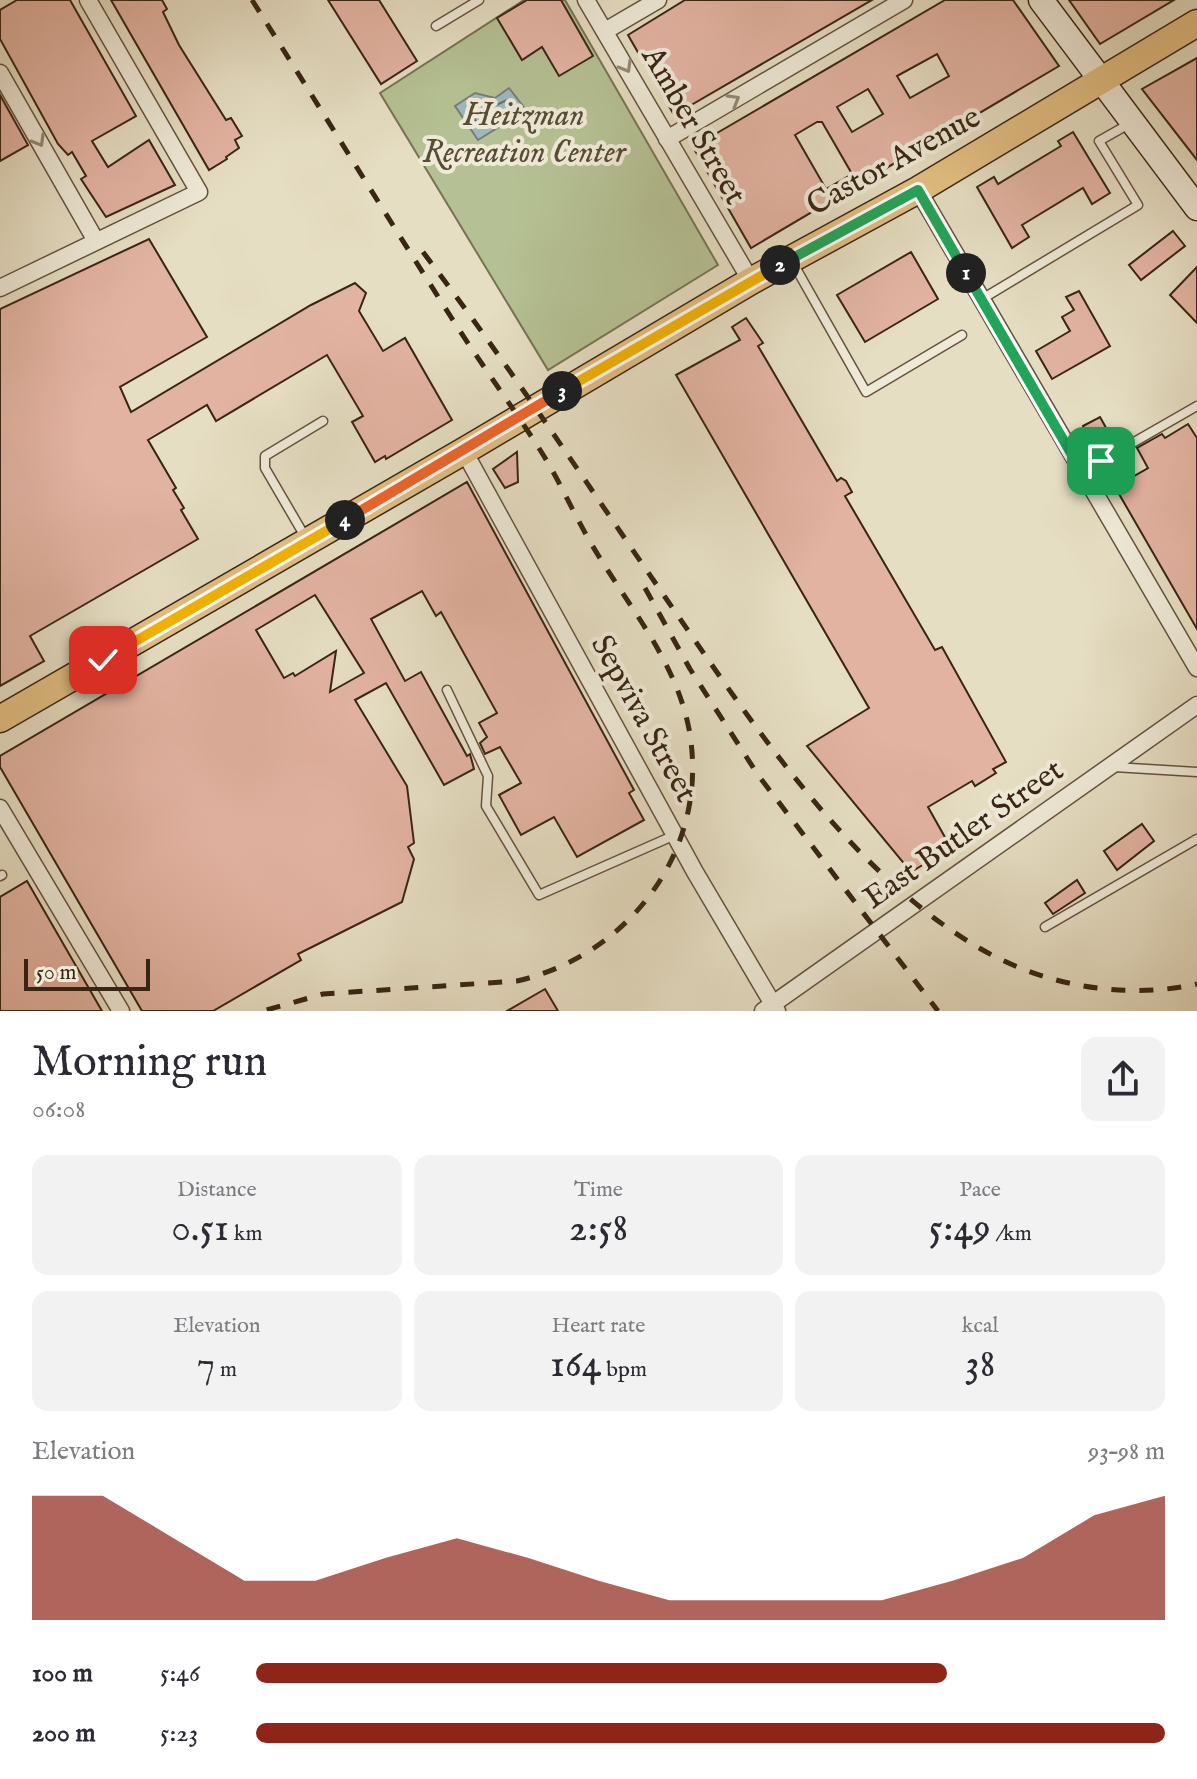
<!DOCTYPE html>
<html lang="en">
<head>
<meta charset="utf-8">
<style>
	:root { --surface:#fff; --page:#f2f2f3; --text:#2b2b33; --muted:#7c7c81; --accent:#8f2418 }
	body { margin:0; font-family:"IM FELL English",serif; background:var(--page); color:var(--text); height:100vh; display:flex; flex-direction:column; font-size:30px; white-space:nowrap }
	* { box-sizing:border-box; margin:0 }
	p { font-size:26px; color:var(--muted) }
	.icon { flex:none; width:44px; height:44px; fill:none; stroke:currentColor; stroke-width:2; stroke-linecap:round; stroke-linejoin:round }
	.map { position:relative; height:1011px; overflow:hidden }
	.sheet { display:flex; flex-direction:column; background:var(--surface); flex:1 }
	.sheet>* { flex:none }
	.scale { position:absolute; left:24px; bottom:20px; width:126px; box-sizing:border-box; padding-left:8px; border:4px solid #382514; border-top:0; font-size:22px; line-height:28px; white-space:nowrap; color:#382514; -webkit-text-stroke:6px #efead8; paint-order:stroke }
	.pin { position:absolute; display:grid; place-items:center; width:68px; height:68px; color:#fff; margin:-34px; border-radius:16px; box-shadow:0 4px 12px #0006 }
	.km { position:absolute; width:40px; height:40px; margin:-20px; border-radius:50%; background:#222; color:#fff; font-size:22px; line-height:40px; text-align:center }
	.round { display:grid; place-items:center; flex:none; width:84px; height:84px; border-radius:16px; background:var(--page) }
	.overview { display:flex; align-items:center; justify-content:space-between; height:136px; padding:0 32px }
	h1 { font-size:44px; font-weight:600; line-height:60px }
	.stats { display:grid; grid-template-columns:repeat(3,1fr); gap:12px; height:136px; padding:8px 32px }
	.stats div { display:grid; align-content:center; border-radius:16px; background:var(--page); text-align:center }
	.stats b { font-size:40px; font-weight:600 }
	.stats small { font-size:22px; font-weight:400 }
	.stats p { font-size:22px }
	.chart { height:224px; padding:16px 32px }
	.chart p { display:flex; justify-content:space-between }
	.chart svg { width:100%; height:144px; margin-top:8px; fill:var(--accent); opacity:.7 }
	ul { padding:0 32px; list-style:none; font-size:26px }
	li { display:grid; grid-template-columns:128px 96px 1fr; align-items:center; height:60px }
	li i { height:20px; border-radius:10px; background:var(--accent) }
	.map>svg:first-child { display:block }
</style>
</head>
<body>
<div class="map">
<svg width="1197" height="1011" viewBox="0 0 1197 1011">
	<rect width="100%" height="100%" fill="#e6dec3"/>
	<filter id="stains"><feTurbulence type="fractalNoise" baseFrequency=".0025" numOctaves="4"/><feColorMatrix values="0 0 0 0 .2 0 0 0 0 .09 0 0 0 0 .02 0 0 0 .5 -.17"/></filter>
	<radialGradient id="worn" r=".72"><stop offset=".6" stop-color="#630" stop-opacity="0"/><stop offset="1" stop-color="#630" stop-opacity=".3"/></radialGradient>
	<path fill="#b5c194" stroke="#767354" stroke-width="2" d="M524,0H565L718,265L548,370L380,93Z"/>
	<path fill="#9db9bf" stroke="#757e7b" stroke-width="2" d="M509,88L526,110L478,140L455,106L475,93L495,98Z"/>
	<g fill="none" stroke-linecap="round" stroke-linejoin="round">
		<path stroke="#6a6f6a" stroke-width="2" d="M507,100L511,109L482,128L468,111L476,102L494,106Z"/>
	</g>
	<g fill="#e3b3a2" stroke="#382514" stroke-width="2" fill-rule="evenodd">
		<path d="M17,0H70L136,116L92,141L108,167L149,140L175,185L106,217L81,179L86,176L72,152L68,155L58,144L0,39V10Z"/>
		<path d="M111,0H162L167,9L163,12L179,45L226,120L231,118L242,136L235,140L239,148L226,157L227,159L209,170Z"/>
		<path d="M328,0H379L417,61L381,84Z"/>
		<path d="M527,0H561L593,56L559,76L542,47L522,60L497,18Z"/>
		<path d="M685,0H872L674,115L628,35Z"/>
		<path d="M945,0H1013L1059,66L751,248L693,147ZM937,54L949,76L910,98L897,76ZM868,89L883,114L852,132L837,107ZM817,122H822L852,174L826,189L795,135Z"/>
		<path d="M1069,0H1174L1100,44Z"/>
		<path d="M1197,58V160L1142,89Z"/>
		<path d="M0,95L28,145L0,161Z"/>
		<path d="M1073,132L1110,193L1092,204L1083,188L1022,225L1029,237L1012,248L977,187L994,177L998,184L1061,146L1058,141Z"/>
		<path d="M1173,231L1185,246L1141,280L1129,265Z"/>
		<path d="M149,239L207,337L120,387L131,412L311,305L355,283L366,293L359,311L383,351L405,338L452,420L386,459L385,456L375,462L352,422L363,416L327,355L216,421L207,405L148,440L176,488L173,490L184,508L181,510L198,539L30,636L44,661L0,686V309Z"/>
		<path d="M911,252L938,299L865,342L837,295Z"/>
		<path d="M1197,267V323L1170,295Z"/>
		<path d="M1079,291L1110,346L1052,379L1036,351L1070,331L1062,317L1074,310L1066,297Z"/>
		<path d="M746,318L763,343L758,346L837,481L841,478L846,481L852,492L845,496L935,650L942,647L1006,762L993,769L996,773L975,786L972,781L928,807L951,848L911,872L807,746L869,708L676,375L740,340L732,327Z"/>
		<path d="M1100,417L1110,435L1093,445L1083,426Z"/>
		<path d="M1188,424L1197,438V629L1115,487L1148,468L1137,448L1162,434L1165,438Z"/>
		<path d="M517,452L518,482L505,488L493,469Z"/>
		<path d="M467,482L634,790L629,793L644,820L577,857L554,817L521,835L499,795L521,783L500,747L485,754L480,743L487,737L479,723L497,713L441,612L436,616L422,591L371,619L405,681L421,672L467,756L470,754L474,769L444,785L386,683L355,700L407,786L414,843L408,847L414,859L402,902L298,954L301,960L213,1011H142L0,767V756ZM315,595L364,673L330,692L336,651L295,676L293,673L284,678L256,630Z"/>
		<path d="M1142,824L1154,841L1117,870L1104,851Z"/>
		<path d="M1077,880L1085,893L1053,914L1045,903Z"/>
		<path d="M27,881L102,1011H0V897Z"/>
		<path d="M545,989L558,1011H507Z"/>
	</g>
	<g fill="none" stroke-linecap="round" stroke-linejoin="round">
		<g stroke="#645340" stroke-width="11">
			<g id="lane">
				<path d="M436,26L479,0"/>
				<path d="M793,263L866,392L962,335"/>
				<path d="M982,299L1138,205L1099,141L1129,124"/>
				<path d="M1082,472L1197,406"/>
				<path d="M307,540L265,468V456L323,421"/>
				<path d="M447,690L488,776L486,806L539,895L675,835"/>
				<path d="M1114,767L1197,772"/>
				<path d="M0,876L2,875"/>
				<path d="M1045,927L1197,839"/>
			</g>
		</g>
		<g stroke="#645340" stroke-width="19">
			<g id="street">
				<path d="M586,0L751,281"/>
				<path d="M605,31L658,0"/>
				<path d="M0,73L96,241"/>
				<path d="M667,139L904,0"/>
				<path d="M918,190L1197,668"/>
				<path d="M0,288L199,192L88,0"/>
				<path d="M464,451L695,872L777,1011"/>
				<path d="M0,808L121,1011"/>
				<path d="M763,1011L1197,705"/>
			</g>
		</g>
		<g stroke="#382514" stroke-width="27">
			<path id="secondary" d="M1041,0L1197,208"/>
		</g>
		<g stroke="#382514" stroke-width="29">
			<path id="primary" d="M0,719L464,451L751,281L918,190L1197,23"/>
		</g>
		<use href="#lane" stroke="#efead8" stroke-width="8"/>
		<use href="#street" stroke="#efead8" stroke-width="16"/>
		<use href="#secondary" stroke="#efead8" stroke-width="24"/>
		<use href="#primary" stroke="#e3bf82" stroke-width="26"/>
		<g stroke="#382514" stroke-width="5" stroke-dasharray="14 14" stroke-linecap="butt">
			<path d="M252,0C319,106 384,212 451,317C480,363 513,407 542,453C559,480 572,510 588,538C623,600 675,657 689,729C711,847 631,955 517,981L323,994L263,1011"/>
			<path d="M423,252C508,364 585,481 665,597C750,720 849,873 981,949C1045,986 1125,1000 1197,984"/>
			<path d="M645,588L690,669L758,775L938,1011"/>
		</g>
	</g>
	<defs><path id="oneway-chevron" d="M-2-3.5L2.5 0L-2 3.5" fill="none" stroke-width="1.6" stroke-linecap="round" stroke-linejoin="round" transform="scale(2)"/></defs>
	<g stroke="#948876">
		<use href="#oneway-chevron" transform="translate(626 67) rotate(60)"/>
		<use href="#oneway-chevron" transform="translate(734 100) rotate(-30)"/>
		<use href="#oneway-chevron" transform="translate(39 141) rotate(60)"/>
	</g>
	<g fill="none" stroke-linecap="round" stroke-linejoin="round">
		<g stroke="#fff" stroke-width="16">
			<path id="split-1" d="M966,273L1082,472L1101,461"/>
		</g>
		<g stroke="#fff" stroke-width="16">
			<path id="split-2" d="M780,265L918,190L966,273"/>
		</g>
		<g stroke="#fff" stroke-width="16">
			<path id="split-3" d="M562,391L780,265"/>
		</g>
		<g stroke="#fff" stroke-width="16">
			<path id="split-4" d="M345,520L562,391"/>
		</g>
		<g stroke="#fff" stroke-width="16">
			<path id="split-5" d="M103,660L345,520"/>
		</g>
		<use href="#split-1" stroke="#22a559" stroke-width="10"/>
		<use href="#split-2" stroke="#22a559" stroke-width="10"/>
		<use href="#split-3" stroke="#f5b400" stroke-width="10"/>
		<use href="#split-4" stroke="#f0652b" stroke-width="10"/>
		<use href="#split-5" stroke="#f5b400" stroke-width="10"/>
	</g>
	<g text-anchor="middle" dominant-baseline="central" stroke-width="8" stroke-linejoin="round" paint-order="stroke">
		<g font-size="32" font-style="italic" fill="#574c34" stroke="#efead8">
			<text x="524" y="116">Heitzman<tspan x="524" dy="37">Recreation Center</tspan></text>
		</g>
		<g font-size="32" fill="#382514" stroke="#efead8">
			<text transform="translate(693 126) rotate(60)">Amber Street</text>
			<text transform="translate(894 162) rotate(-29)">Castor Avenue</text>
			<text transform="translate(643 719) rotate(61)">Sepviva Street</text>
			<text transform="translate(964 835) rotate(-35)">East Butler Street</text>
		</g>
	</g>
	<rect width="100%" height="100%" filter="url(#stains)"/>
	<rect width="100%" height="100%" fill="url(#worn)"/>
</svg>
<div class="scale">50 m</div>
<div class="pin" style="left:1101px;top:461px;background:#1e9e55"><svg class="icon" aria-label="arrive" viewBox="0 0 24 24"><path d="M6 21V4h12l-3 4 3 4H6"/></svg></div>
<div class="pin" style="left:103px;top:660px;background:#d93025"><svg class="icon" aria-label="check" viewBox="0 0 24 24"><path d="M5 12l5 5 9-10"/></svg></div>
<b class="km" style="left:966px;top:273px">1</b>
<b class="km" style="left:780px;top:265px">2</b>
<b class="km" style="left:562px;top:391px">3</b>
<b class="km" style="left:345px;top:520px">4</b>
</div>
<section class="sheet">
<div class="overview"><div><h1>Morning run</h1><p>06:08</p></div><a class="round"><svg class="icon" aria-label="share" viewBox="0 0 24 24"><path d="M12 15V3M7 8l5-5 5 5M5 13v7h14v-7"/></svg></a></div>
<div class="stats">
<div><p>Distance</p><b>0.51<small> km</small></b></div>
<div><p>Time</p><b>2:58</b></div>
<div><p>Pace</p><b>5:49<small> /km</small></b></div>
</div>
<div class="stats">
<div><p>Elevation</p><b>7<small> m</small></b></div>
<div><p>Heart rate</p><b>164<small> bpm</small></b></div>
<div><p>kcal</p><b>38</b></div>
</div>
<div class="chart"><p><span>Elevation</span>93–98 m</p>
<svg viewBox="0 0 160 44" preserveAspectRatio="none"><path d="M0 44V6L10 6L20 19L30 32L40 32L50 25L60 19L70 25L80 32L90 38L100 38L110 38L120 38L130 32L140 25L150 12L160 6V44z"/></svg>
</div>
<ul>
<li><b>100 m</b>5:46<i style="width:76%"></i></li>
<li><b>200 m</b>5:23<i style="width:100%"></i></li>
</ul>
</section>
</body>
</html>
